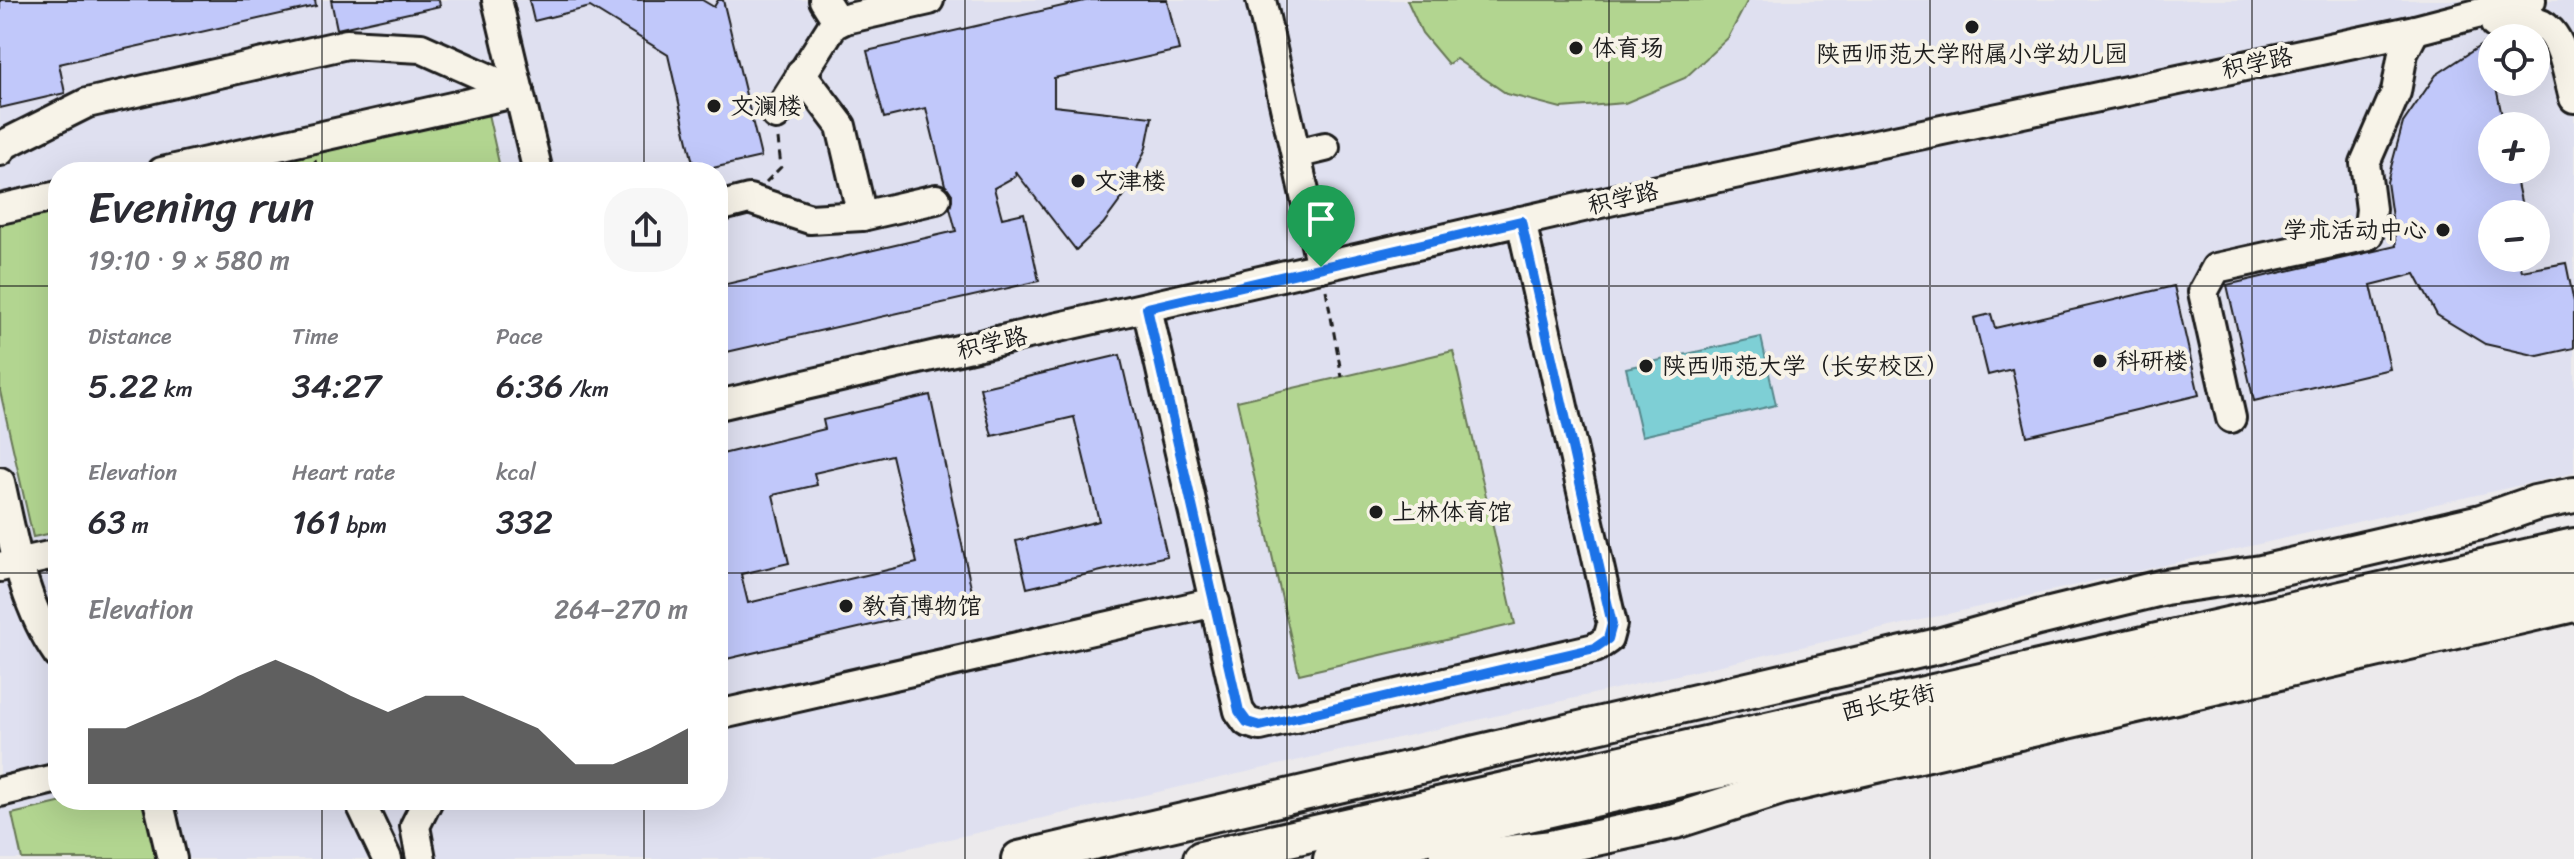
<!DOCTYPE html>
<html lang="en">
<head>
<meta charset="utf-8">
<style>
	:root { --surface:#fff; --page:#f7f7f7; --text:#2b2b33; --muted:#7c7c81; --accent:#1c1c1c }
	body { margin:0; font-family:Sriracha,"LXGW WenKai TC",sans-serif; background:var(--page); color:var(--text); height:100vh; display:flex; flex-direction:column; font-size:30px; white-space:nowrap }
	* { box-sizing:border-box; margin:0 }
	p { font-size:26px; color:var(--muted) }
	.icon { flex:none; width:44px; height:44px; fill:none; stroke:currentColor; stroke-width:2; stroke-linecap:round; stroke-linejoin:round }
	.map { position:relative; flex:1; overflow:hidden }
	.drawer { position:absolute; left:48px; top:162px; width:680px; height:648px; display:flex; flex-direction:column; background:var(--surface); border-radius:32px; box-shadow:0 8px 32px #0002 }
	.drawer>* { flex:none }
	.controls { position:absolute; left:2478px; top:24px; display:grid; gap:16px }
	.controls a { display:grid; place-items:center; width:72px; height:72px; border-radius:50%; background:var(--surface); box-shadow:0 8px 32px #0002; font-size:40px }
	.pin { position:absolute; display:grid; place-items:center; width:68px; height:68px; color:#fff; margin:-82px -34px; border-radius:50% 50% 50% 0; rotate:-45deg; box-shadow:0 0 8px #0007 }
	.pin .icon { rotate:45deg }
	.round { display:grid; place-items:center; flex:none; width:84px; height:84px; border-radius:32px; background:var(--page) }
	.headline { display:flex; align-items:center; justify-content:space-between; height:136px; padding:0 40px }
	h1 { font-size:44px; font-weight:600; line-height:60px }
	.metrics { display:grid; grid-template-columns:repeat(3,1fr); gap:12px; height:136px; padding:8px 40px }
	.metrics div { display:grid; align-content:center }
	.metrics b { font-size:34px; font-weight:600 }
	.metrics small { font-size:22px; font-weight:400 }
	.metrics p { font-size:22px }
	.chart { height:224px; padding:16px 40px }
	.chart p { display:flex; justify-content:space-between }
	.chart svg { width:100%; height:144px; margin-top:8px; fill:var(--accent); opacity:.7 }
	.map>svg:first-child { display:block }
</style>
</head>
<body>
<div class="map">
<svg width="2574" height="859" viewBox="0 0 2574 859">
	<rect width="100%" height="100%" fill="#eceaec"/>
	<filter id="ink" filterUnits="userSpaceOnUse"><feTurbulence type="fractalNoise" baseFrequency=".0125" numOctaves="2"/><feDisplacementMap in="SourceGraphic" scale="16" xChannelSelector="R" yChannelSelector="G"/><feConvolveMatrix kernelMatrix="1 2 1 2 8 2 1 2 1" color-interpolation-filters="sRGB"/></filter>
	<g filter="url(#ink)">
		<path fill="#dfe0f0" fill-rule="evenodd" d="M0,0H2574V473L860,859H0ZM2492,38H2536V82H2492ZM2492,126H2536V170H2492ZM58,172H718V800H58ZM2492,214H2536V258H2492Z"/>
		<g fill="#b2d590" stroke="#677856" stroke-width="2">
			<path d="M1407,0H1748L1728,38L1685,78L1625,103L1561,108L1507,94L1456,59L1448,64L1422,33Z"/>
			<path d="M488,114L501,172H233Z"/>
			<path d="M58,212V532L33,537L0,391V225Z"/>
			<path d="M1453,351L1515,624L1299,674L1237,401Z"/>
			<path d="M71,800H151L160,859H22L12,814Z"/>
		</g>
		<path fill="#7ecfd5" stroke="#57878b" stroke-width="2" d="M1761,337L1776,405L1642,436L1626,368Z"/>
		<g fill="#c1c8fa" stroke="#1c1c1c" stroke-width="2" fill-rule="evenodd">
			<path d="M0,0H315L316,6L59,64L65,93L0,108Z"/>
			<path d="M331,0H439L440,6L337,29Z"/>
			<path d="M529,0H702L714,7L718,0H723L761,157L695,172L668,55L590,7L534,21Z"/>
			<path d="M1089,0H1167L1179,50L1054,78V106L1152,117L1146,148L1128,190L1103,224L1076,250L1015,171L1016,176L994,188L1002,218L1024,213L1039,281L718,354V286L956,231L950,208L952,194L945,185L926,108L884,118L867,51Z"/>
			<path d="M2486,42L2492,82H2495L2504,126H2492V170H2514L2522,206L2509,209L2510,214H2492V258H2519L2522,271L2566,263L2574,302V348L2538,356L2485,344L2437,315L2415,274L2371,285L2390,369L2254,401L2227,285L2396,246L2387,182L2403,123L2436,75Z"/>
			<path d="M2174,286L2199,395L2027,436L2012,369L1988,375L1974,318L1991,314L1995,328Z"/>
			<path d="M1120,355L1167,556L1027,588L1016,541L1099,521L1074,417L992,436L980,388Z"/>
			<path d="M930,395L974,601L718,661V455L825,429L823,420ZM892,455L917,563L748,603L741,574L789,563L773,495L817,485L814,473Z"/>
		</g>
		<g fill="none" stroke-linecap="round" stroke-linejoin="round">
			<g stroke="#1c1c1c" stroke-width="34">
				<g id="minor">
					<path d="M497,0L538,172"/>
					<path d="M824,0L838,22"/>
					<path d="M1261,0L1321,267"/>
					<path d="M2495,24C2560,6 2561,49 2574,98"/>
					<path d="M801,73L841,126L862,216"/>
					<path d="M776,115L833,25L845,19L929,0"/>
					<path d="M0,151L5,144L87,103L347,44L421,48L519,92"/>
					<path d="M1296,154L1325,147"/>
					<path d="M162,172L519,92"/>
					<path d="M718,207L749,199L810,219L862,216L936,199"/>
					<path d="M0,209L58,196"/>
					<path d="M1147,308L1239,711L1247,722L1260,726L1595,648L1608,639L1612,624L1521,221"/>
					<path d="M718,405L1644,193L2415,30L2531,0"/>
					<path d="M2231,418L2203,292L2216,268L2368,235L2371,209L2365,163L2396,92L2403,53L2415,30"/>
					<path d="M0,482C13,540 23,605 58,654"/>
					<path d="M0,567L58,554"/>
					<path d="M718,715L1215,602"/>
					<path d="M0,792L58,778"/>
					<path d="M158,800L172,859"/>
					<path d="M359,800L387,859"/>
					<path d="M1442,834L1445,859"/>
					<path d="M421,859L415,826L428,800"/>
				</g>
			</g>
			<g stroke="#1c1c1c" stroke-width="40">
				<g id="major">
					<path d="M1019,859L1938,646L2038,618L2165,587L2261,573L2481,522L2535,503L2574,495"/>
					<path d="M1201,859L2574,546"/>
					<path d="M1331,859L2574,575"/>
					<path d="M1463,859L1550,848L1675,821L1781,787L2574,604"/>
				</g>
			</g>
			<g stroke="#1c1c1c" stroke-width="3" stroke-dasharray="8 6" stroke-linecap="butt">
				<path d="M315,160L318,172"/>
				<path d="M766,182L781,167L778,139"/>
				<path d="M1326,290L1342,377"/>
			</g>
			<use href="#minor" stroke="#f7f3e8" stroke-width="28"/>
			<use href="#major" stroke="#f7f3e8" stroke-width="34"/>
		</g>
	</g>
	<g fill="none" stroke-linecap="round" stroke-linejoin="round" filter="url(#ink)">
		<g stroke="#fff" stroke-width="16">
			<path id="route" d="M1521,221L1612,624L1608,639L1595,648L1260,726L1247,722L1239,711L1147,308Z"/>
		</g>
		<use href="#route" stroke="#1a73e8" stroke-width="10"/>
	</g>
	<path fill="none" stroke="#1c1c1c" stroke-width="2" stroke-opacity="0.55" d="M322,0V172M644,0V172M965,0V859M1287,0V859M1609,0V859M1930,0V859M2252,0V859M0,286H58M718,286H2574M0,573H58M718,573H2574M322,800V859M644,800V859"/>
	<g fill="#1c1c1c" stroke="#f7f3e8" stroke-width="3">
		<circle cx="1972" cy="27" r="8"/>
		<circle cx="1576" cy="48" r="8"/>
		<circle cx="714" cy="106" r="8"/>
		<circle cx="1078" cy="181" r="8"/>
		<circle cx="2443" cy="230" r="8"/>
		<circle cx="2100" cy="361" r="8"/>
		<circle cx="1646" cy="366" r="8"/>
		<circle cx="1376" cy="512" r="8"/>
		<circle cx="846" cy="606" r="8"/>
	</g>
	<g text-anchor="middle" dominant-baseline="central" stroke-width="8" stroke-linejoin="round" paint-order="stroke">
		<g font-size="24" fill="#1c1c1c" stroke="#f7f3e8" text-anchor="start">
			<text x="1592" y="48">体育场</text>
			<text x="1972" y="54" text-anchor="middle">陕西师范大学附属小学幼儿园</text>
			<text x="730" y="106">文澜楼</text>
			<text x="1094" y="181">文津楼</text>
			<text x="2427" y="230" text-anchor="end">学术活动中心</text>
			<text x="2116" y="361">科研楼</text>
			<text x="1662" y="366">陕西师范大学（长安校区）</text>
			<text x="1392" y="512">上林体育馆</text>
			<text x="862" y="606">教育博物馆</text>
		</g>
		<g font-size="24" fill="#1c1c1c" stroke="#f7f3e8">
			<text transform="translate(2257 63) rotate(-12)">积学路</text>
			<text transform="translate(1623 198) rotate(-13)">积学路</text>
			<text transform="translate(992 343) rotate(-13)">积学路</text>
			<text transform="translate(1888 702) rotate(-13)">西长安街</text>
		</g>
	</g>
</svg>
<div class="controls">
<a><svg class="icon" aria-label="locate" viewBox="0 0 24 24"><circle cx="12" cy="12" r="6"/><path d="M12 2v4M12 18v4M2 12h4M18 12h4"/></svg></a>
<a>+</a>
<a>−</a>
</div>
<div class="pin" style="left:1321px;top:267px;background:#1e9e55"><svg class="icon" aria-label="arrive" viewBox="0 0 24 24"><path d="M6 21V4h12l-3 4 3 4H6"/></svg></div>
<section class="drawer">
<div class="headline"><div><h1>Evening run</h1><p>19:10 · 9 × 580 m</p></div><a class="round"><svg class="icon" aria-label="share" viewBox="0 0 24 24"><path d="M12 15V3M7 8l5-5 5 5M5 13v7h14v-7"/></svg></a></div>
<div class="metrics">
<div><p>Distance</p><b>5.22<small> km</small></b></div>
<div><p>Time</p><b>34:27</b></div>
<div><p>Pace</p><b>6:36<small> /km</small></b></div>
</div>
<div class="metrics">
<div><p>Elevation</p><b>63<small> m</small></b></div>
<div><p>Heart rate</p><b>161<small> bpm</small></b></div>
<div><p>kcal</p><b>332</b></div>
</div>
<div class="chart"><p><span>Elevation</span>264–270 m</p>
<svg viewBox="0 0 160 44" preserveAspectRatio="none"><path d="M0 44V27L10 27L20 22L30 17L40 11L50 6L60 11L70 17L80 22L90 17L100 17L110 22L120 27L130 38L140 38L150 33L160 27V44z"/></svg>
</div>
</section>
</div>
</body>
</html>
